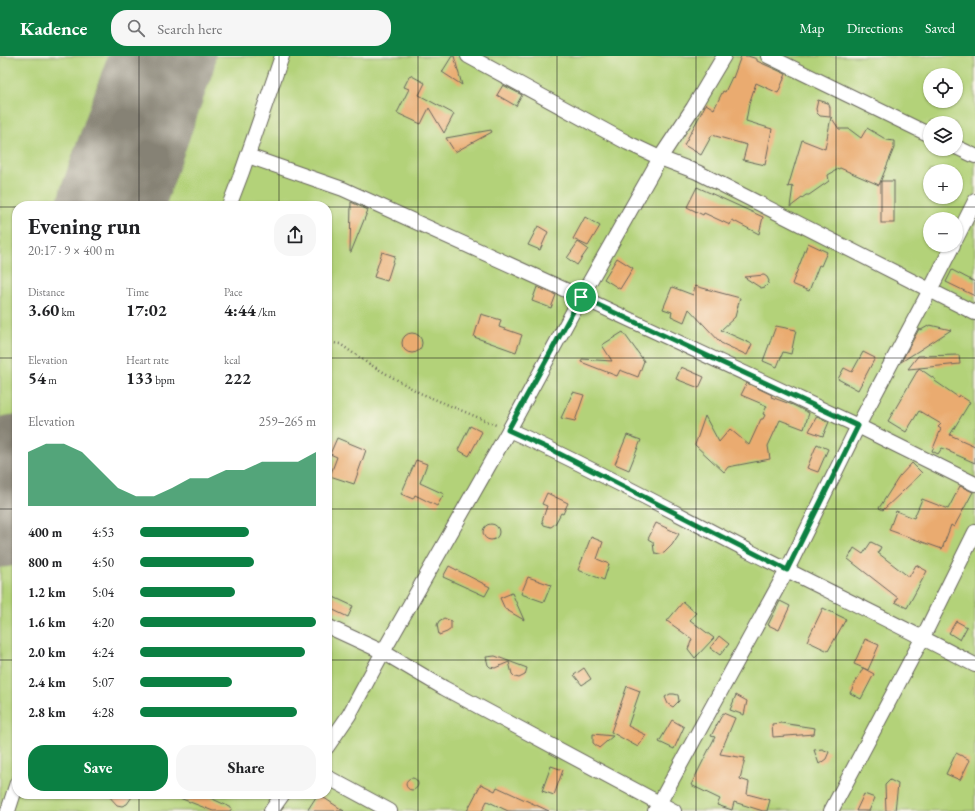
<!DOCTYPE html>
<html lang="en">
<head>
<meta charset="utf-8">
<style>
	:root { --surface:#fff; --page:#f6f6f6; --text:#202124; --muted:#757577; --accent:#0b8043 }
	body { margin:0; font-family:"EB Garamond",serif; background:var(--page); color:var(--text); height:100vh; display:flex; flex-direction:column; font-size:15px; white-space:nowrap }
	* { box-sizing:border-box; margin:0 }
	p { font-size:13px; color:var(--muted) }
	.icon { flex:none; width:22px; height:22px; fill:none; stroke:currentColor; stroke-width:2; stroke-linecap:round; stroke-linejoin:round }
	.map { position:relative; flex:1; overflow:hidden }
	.sheet { position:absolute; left:12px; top:145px; width:320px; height:598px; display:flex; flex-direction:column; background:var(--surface); border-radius:16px; box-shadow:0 1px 3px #0004 }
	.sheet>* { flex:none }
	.tools { position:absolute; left:923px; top:12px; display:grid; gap:8px }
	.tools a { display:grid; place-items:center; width:40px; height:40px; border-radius:50%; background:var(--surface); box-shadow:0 1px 3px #0004; font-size:20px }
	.pin { position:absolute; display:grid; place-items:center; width:34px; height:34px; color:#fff; margin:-17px; border:2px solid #fff; border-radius:50%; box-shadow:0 1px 4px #0007 }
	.round { display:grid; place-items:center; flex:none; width:42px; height:42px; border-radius:16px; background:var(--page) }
	.overview { display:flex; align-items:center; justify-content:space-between; height:68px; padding:0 16px }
	h1 { font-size:22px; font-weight:700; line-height:30px }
	.stats { display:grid; grid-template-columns:repeat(3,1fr); gap:6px; height:68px; padding:4px 16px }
	.stats div { display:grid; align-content:center }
	.stats b { font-size:17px; font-weight:700 }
	.stats small { font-size:11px; font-weight:400 }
	.stats p { font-size:11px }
	.chart { height:112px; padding:8px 16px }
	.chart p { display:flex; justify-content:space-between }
	.chart svg { width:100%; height:72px; margin-top:4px; fill:var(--accent); opacity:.7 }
	.primary-button { display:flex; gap:8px; margin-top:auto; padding:8px 16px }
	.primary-button a { flex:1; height:46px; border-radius:16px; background:var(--accent); color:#fff; font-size:16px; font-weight:700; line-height:46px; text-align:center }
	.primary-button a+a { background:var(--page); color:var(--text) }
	ul { padding:0 16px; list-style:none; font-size:13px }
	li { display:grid; grid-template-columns:64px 48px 1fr; align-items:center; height:30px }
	li i { height:10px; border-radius:5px; background:var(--accent) }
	header { display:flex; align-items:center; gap:24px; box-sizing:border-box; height:56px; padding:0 20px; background:var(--accent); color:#fff }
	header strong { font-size:19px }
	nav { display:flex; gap:22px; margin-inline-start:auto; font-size:14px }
	.search { width:280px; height:36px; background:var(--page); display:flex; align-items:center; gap:10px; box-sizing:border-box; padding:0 14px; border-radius:16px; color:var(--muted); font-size:15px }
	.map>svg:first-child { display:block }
</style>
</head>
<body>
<header>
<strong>Kadence</strong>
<div class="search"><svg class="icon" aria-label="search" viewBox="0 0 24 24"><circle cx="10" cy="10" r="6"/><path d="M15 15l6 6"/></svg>Search here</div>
<nav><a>Map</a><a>Directions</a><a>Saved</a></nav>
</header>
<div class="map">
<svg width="975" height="755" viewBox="0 0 975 755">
	<rect width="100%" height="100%" fill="#fbf7ec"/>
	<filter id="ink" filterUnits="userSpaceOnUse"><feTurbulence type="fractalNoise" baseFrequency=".025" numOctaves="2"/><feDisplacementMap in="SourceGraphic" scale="8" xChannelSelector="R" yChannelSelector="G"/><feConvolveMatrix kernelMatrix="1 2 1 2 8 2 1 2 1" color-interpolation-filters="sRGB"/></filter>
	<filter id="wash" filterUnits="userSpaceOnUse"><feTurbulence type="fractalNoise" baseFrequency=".012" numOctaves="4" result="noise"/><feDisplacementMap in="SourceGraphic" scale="16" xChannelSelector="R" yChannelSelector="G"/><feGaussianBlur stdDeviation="0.9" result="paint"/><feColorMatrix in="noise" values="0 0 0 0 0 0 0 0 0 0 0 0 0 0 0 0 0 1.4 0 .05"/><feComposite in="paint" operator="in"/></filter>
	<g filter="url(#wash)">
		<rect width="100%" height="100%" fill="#efe9ce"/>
		<path fill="#b3d279" stroke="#68774a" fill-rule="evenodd" d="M0,0H975V755H0ZM930,19H956V45H930ZM930,67H956V93H930ZM930,115H956V141H930ZM17,150H327V738H17ZM930,163H956V189H930Z"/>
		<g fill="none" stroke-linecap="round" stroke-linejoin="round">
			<g stroke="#868275" stroke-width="105">
				<path d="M110,150L163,0"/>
				<path d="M0,459L17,411"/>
			</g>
		</g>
		<g id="blocks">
			<g fill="#eaab6f">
				<path d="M452,0H454L462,29L442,16Z"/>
				<path d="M741,0H748L757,3V5L786,18L778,37L756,27L749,48L746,65L772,73L765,109L743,104L747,89L712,79L701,99L684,89L706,48L714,53L723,35L725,36L732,21L733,22Z"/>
				<path d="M410,19L425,27L419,39L454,58L444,77L429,52L421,68L397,57L409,33L404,31Z"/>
				<path d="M503,29L522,39L516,50L497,39Z"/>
				<path d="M818,44L828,47L830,51V61L820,60L817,57L816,53Z"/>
				<path d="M831,61L839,73H849L861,82L867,72L887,84L894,85V92L879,129L840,112L828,119L829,125L809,139H806L790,151L793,130L788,131L802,84L825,93Z"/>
				<path d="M491,74L492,76L455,96L446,82Z"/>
				<rect x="881" y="125" width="13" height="42"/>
				<path d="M697,131L763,161L759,178L732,164L730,169L704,157L703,159L687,151Z"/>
				<path d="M351,146L368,154L351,196H350Z"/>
				<path d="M585,161L600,170L588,190L573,183Z"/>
				<path d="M538,170L548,176L540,194L528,189Z"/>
				<path d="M578,186L588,193L577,209L567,202Z"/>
				<path d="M808,187L827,196L821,210L819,209L809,235L792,228Z"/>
				<path d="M382,196L395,200L387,225L374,221Z"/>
				<path d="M617,202L633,212L620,233L604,223Z"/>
				<path d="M952,214L975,226V240L946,226Z"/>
				<path d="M764,219L767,221L769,225L768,228L765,231L761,232L744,221Z"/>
				<path d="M695,230L740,242L735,261L721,274L752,288L747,299L721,287L689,253L684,266L671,260L672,256L663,253L672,231L693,239Z"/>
				<path d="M537,231L556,239L551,252L532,245Z"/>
				<path d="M481,258L501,264L499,271L522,279L516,296L474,281Z"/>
				<path d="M930,269L951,274L901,306L919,273L921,274Z"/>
				<path d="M776,270L796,274L791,298L783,296L777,311L763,305Z"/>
				<path d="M623,276L644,305L638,321L620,314L617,320L581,306L582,303L612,305L602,289Z"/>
				<circle cx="412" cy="287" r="10"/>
				<path d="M863,296L875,302L858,334L838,323L844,312L852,316Z"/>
				<path d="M959,299L960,308L919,312L936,324L935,325L958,341L959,339L970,346L950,379L975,390V407L950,396V395L942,392L938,398L932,395L941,373L938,371L941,368L919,355L906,376L888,365L919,312L908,313L918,300Z"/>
				<path d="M681,311L704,321L699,332L676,323Z"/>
				<path d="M747,327L772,339L771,341L793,349L809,357L804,373L780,364L768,390L770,403L728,411L724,416L695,389L705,360L719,386L730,373L749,389L761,363H763L765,359L763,358L767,350L741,339Z"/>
				<path d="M573,336L584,339L575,365L561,362Z"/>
				<path d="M817,360L829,366L823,380L809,375Z"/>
				<path d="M470,370L482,376L469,400L458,394Z"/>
				<path d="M627,379L641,384L629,414L615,408Z"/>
				<path d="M337,382L366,394L354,428L330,420L337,401L330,398Z"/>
				<path d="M817,388L828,393L818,416L807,412Z"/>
				<path d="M416,404L427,408L420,427L444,438L437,450L415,439L413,443L401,438Z"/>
				<path d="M912,407L922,417L883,454L879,452L899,421Z"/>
				<path d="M960,430L973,436L954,471L951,469L942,493L889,474L896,455L914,462L922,443L948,453Z"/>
				<path d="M547,437L568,447L563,458L561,457L555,468L551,471L544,469L542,465L547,450L542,448Z"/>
				<path d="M656,467L679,478L672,489L664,497L660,498L655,497L654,495L653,486L648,483Z"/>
				<circle cx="491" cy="476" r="8"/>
				<path d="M591,481L603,486L597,503L609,508L604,524L578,514Z"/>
				<path d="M871,486L881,491L878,497L909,521L916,509L927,515L907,552L895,546L898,542L848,503L854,492L863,498Z"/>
				<path d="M449,510L490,531L485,540L443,521Z"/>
				<path d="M528,521L551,529L544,546L521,538Z"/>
				<path d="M512,537L524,564L505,553L500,542Z"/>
				<path d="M327,538L353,550L348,561L327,551Z"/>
				<path d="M780,545L790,550L779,574L768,569Z"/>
				<path d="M683,546L696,557L690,564L714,582L695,602L688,593L692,583L667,565Z"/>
				<path d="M823,552L846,563L828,595L807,585Z"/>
				<path d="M444,562L451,565V573L447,576L439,579L437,569L439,565Z"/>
				<path d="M956,565L967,571L960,584L949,577Z"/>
				<path d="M719,580L729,588L720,599L710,592Z"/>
				<path d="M865,583L879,589L868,614L854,608Z"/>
				<path d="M495,600L527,612L525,619L519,622L515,621L512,618L509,606L495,612L490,611L488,609L486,601Z"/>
				<path d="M584,612L591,623L582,629L574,619Z"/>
				<path d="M863,612L874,618L861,643L850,637Z"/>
				<path d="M627,630L640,635L628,670L646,679L638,691L611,676Z"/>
				<path d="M670,638H674L678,639L679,645L673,651L668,648L665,641Z"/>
				<path d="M736,639L747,645L744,659L730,654Z"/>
				<path d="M723,657L735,662L720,698L745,702L740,723L749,726L747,738L770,744L767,755H763L734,746L732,754L717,749L720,743L691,729L715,681L711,680Z"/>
				<path d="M672,664L684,671L674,693L659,686Z"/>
				<path d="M781,667L815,672L814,678L773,681L772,668Z"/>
				<path d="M593,678L613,680L599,692L593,687Z"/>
				<path d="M822,693L829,696L826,703L819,708L814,694Z"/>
				<path d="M956,697L970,704L960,724L946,718Z"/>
				<path d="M551,710L563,714L554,739L542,735Z"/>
				<circle cx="412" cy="728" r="6"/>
				<path d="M890,724L898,728L895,755H886L885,729Z"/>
				<path d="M481,728L495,735L497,731L549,755H508L487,745L482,755H467Z"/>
				<path d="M107,738H134L127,748L122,750L117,749Z"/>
				<path d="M172,738H202L232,752L230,755H213L172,739Z"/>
				<path d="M318,738L344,755H307Z"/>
				<path d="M864,738L875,742L869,755H856Z"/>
			</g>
		</g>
	</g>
	<g filter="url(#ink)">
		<use href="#blocks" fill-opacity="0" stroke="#66645a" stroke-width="1"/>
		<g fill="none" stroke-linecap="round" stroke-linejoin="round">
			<g stroke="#66645a" stroke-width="16">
				<g id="minor">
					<path d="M468,0L628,87L660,102L697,116L975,257"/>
					<path d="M768,0L930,79"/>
					<path d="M956,91L975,100"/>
					<path d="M248,100L343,133L581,241L858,370L975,428"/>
					<path d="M229,150L242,116L282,0"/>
					<path d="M956,183L975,145"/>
					<path d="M509,374C591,411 671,455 751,496C826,534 901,570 975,609"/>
					<path d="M327,570L383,596L444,632L674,755"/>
					<path d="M327,691L349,659L383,596L509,374L581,241L660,102L693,52L724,0"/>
					<path d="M327,721L390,755"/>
					<path d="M8,755L17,727"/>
					<path d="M271,755L283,738"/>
					<path d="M655,755L787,514L858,370L930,234L953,189"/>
					<path d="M831,755L923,581L975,476"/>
				</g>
			</g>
			<path stroke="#66645a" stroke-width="2.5" stroke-dasharray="1 3" stroke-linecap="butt" d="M327,286L340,288L366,306L420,337L496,369"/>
			<use href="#minor" stroke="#fff" stroke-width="14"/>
		</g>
	</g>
	<g fill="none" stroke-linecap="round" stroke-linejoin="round" filter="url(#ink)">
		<g stroke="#fff" stroke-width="8">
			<path id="route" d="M581,241L858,370L787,514L552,394L508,374Z"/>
		</g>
		<use href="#route" stroke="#0b8043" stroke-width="5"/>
	</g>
	<path fill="none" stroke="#1c1c1c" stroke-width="1" stroke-opacity="0.55" d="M139,0V150M279,0V150M418,0V755M557,0V755M696,0V755M836,0V755M0,151H17M327,151H975M0,302H17M327,302H975M0,453H17M327,453H975M0,604H17M327,604H975M139,738V755M279,738V755"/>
</svg>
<div class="tools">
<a><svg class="icon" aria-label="locate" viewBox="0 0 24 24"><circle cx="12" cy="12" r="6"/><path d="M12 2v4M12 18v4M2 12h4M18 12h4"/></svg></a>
<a><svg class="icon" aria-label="layers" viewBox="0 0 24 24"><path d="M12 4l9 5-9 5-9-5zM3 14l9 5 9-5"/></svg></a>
<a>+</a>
<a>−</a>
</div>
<div class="pin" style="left:581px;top:241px;background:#1e9e55"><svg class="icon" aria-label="arrive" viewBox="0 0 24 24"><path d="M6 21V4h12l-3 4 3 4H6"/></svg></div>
<section class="sheet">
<div class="overview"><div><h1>Evening run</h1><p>20:17 · 9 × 400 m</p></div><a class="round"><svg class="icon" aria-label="share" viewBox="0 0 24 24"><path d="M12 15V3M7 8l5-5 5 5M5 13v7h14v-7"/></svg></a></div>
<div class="stats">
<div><p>Distance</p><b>3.60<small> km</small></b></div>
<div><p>Time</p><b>17:02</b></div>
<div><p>Pace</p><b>4:44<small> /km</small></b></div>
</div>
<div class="stats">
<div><p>Elevation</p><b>54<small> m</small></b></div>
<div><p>Heart rate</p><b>133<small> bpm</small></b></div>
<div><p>kcal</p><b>222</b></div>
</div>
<div class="chart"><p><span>Elevation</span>259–265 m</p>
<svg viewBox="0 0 160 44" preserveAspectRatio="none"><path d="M0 44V11L10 6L20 6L30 11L40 22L50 33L60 38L70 38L80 33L90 27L100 27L110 22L120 22L130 17L140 17L150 17L160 11V44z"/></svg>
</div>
<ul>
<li><b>400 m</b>4:53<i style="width:62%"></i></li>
<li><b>800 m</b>4:50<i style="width:65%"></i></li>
<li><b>1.2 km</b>5:04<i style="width:54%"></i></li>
<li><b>1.6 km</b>4:20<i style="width:100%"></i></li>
<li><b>2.0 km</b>4:24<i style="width:94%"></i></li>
<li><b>2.4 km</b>5:07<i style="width:52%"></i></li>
<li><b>2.8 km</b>4:28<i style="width:89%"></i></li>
</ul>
<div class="primary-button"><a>Save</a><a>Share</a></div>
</section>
</div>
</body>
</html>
